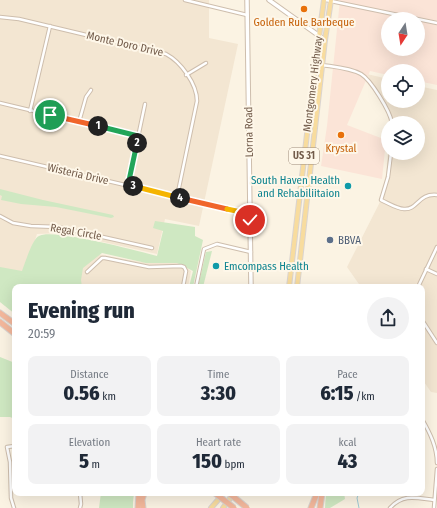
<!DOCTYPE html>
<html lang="en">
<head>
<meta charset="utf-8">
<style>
	:root { --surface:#fff; --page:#f2f2f3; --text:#1f2937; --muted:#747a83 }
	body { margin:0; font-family:"Fira Sans Condensed",sans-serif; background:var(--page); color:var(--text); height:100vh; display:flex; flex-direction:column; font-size:15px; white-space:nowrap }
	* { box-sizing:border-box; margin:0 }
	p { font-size:13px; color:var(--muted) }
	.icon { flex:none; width:22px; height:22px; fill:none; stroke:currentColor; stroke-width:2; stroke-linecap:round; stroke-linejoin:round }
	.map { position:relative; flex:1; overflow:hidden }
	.panel { position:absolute; left:12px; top:284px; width:413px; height:212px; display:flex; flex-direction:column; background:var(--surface); border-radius:8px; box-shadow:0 4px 16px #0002 }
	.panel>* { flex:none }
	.needle { width:26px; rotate:192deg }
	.tools { position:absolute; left:381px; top:12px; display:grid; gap:8px }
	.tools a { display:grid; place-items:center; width:44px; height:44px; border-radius:50%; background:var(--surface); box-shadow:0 4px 16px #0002; font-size:20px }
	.pin { position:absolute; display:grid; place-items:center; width:34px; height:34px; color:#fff; margin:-17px; border:2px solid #fff; border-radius:50%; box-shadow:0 1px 4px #0007 }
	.km { position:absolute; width:20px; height:20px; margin:-10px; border-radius:50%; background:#222; color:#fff; font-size:11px; line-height:20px; text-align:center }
	.round { display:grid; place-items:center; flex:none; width:42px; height:42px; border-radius:21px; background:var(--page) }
	.head { display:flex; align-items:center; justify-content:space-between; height:68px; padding:0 16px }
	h1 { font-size:22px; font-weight:800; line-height:30px }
	.metrics { display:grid; grid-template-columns:repeat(3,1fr); gap:6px; height:68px; padding:4px 16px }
	.metrics div { display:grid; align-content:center; border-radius:8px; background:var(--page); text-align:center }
	.metrics b { font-size:20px; font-weight:800 }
	.metrics small { font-size:11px; font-weight:400 }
	.metrics p { font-size:11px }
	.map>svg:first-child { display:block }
</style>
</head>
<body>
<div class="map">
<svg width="437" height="508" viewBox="0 0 437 508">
	<rect width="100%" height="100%" fill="#fbf3e3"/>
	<g fill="#f3e6d2">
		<path d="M0,0H209V38L238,44L199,226L165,219L157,254L63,233L37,234L23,276L0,270Z"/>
		<path d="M367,74L388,79V101H418V86L437,90V393L431,392L422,379V287H361L347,267L381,200L386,174L388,153H418V123H389L388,116Z"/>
		<path d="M97,254L141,262L178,261L191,271L188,287H76L69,263Z"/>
	</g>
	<path fill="#fbe4d7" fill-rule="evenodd" d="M340,0H437V85L418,81V71H388V75L370,71L347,125L386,140L382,179L321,166L327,126ZM388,19H418V49H388Z"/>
	<g fill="#cfe8c2">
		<path d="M0,189L43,200L113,215L114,217L111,218L56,207L21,204L1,200L2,196L0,195Z"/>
		<path d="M155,221L195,227V236L203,240L193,287H189L193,271L177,263H146L102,253L83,268L81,280L82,287H15V314L0,302V267L22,271C25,264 32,239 39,236C53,228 137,251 157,256L163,231L153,228Z"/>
		<path d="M212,251L203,287H198L206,252Z"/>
		<path d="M0,357L15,363V419L10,417H0Z"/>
		<path d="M101,493H134L133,502V508H99Z"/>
		<path d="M326,493H344L345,499L330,508H325Z"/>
	</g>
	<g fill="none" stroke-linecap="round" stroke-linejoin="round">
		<path stroke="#9fcad5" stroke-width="1" d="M359,493L357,498L359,508"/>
		<g stroke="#cebead" stroke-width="4.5">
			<g id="minor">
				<path d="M185,0L247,15"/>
				<path d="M326,0L437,23"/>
				<path d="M0,17L19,19L166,54C181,62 197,84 197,101L177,197"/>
				<path d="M322,65C335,67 350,68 361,74C371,80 390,111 392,123"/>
				<path d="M186,75L206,63"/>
				<path d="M0,103L138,136"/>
				<path d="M30,111L50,26"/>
				<path d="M79,122L86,97L91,90"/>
				<path d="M391,153L388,177L381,200C388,203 397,209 404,209C418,210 418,193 437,195"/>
				<path d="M0,156L250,214"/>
				<path d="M128,185L145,104"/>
				<path d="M0,216L13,223L31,226L58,227L152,248"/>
				<path d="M426,269L437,274"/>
				<path d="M87,272L102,258H105L149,267L181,266L184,267L186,271L183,287"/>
				<path d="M196,287L204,249L217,244L251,252"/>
				<path d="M418,287L437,247"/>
				<path d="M422,320L437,343"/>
				<path d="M422,419C430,433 437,447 437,463"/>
				<path d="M14,508L11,498L10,462L7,447L15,446"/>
				<path d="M80,508L81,504L80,493"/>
				<path d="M390,508C403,493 417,498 434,500"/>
				<path d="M434,508L437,469"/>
			</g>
		</g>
		<g stroke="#cebead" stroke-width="5.5">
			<g id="tertiary">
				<path d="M247,0L251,287"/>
				<path d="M269,0L325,40"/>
			</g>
		</g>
		<g stroke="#dad4d0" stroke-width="6">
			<g id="primary">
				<path d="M289,287L315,66L324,0"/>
				<path d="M297,287L325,40L331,0"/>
				<path d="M211,508L224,493"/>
				<path d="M223,508L234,493"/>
			</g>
		</g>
		<g stroke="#dad4d0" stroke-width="7">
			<g id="motorway">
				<path d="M0,313L15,324"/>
				<path d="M0,322L15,334"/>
				<path d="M138,508L139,493"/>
				<path d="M143,508L142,500L144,493"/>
				<path d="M311,508L317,493"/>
				<path d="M320,508L322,493"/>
			</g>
		</g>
		<use href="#minor" stroke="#fff" stroke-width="2.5"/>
		<use href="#tertiary" stroke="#fff" stroke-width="3.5"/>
		<use href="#primary" stroke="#f8dc9e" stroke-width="4"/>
		<use href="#motorway" stroke="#f4b89c" stroke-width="5"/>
		<g stroke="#dad4d0" stroke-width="7" stroke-linecap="butt">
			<g id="motorway-bridge">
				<path d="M215,493L234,508"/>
				<path d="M229,493L247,508"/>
			</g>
		</g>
		<use href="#motorway-bridge" stroke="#f4b89c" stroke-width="5"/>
	</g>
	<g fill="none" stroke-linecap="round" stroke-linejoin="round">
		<g stroke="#fff" stroke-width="8">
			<path id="split-1" d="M50,115L98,126"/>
		</g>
		<g stroke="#fff" stroke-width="8">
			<path id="split-2" d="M98,126L138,136L137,143"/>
		</g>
		<g stroke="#fff" stroke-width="8">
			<path id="split-3" d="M133,186L128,185L137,143"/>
		</g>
		<g stroke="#fff" stroke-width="8">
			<path id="split-4" d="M133,186L180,198"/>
		</g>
		<g stroke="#fff" stroke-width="8">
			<path id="split-5" d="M180,198L227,209"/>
		</g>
		<g stroke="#fff" stroke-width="8">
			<path id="split-6" d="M227,209L250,214V220"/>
		</g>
		<use href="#split-1" stroke="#f0652b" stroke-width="5"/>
		<use href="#split-2" stroke="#22a559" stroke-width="5"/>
		<use href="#split-3" stroke="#22a559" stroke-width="5"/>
		<use href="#split-4" stroke="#f5b400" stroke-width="5"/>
		<use href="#split-5" stroke="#f0652b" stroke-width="5"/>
		<use href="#split-6" stroke="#f5b400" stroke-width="5"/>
	</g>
	<g fill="#e8710a" stroke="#fef7e9" stroke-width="1.5">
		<circle cx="304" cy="9" r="4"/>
		<circle cx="341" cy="135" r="4"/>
	</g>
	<g fill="#0f9aa8" stroke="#fef7e9" stroke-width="1.5">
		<circle cx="348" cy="186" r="4"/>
		<circle cx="216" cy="266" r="4"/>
	</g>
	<circle fill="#5c6f8a" stroke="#fef7e9" stroke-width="1.5" cx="330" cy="240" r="4"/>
	<g text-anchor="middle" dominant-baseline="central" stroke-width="4" stroke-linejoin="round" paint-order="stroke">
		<rect fill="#fef7e9" stroke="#9c8a7a" stroke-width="1" x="289" y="148" width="30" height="16" rx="3"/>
		<g font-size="10" font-weight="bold" fill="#725b4a">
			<text x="304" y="156">US 31</text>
		</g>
		<g font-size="11" fill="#c56008" stroke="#fef7e9">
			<text x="304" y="22">Golden Rule Barbeque</text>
			<text x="341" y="148">Krystal</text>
		</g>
		<g font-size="11" fill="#725b4a" stroke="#fef7e9">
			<text transform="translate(125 44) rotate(13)">Monte Doro Drive</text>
			<text transform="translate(313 84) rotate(-83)">Montgomery Highway</text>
			<text transform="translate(249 132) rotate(-91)">Lorna Road</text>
			<text transform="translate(78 174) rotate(13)">Wisteria Drive</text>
			<text transform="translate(76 232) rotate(10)">Regal Circle</text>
		</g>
		<g font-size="11" fill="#0d838f" stroke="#fef7e9" text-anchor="end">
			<text x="340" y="180">South Haven Health<tspan x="340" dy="13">and Rehabiliitaion</tspan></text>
			<text x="224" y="266" text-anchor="start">Emcompass Health</text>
		</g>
		<g font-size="11" fill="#4e5e75" stroke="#fef7e9" text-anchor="start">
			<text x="338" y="240">BBVA</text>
		</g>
	</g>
</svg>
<div class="tools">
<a><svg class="needle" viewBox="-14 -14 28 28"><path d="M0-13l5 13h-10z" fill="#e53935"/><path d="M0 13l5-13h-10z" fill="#747a83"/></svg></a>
<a><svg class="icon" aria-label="locate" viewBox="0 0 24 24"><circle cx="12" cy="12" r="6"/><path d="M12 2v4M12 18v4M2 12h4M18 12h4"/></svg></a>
<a><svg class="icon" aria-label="layers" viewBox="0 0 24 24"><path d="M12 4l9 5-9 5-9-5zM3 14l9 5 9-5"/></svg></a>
</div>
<div class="pin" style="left:50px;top:115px;background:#1e9e55"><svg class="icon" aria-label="arrive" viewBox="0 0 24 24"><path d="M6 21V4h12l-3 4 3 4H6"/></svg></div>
<div class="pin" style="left:250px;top:220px;background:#d93025"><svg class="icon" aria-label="check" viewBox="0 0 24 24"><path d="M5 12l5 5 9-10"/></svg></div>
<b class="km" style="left:98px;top:126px">1</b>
<b class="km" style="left:137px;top:143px">2</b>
<b class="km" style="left:133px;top:186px">3</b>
<b class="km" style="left:180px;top:198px">4</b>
<section class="panel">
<div class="head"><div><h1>Evening run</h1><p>20:59</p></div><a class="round"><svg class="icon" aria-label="share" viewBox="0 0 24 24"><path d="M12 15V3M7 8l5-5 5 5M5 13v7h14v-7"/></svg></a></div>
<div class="metrics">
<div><p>Distance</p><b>0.56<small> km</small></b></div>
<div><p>Time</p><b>3:30</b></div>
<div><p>Pace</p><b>6:15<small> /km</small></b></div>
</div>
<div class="metrics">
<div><p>Elevation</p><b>5<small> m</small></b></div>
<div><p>Heart rate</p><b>150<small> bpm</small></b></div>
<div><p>kcal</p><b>43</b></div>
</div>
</section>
</div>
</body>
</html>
